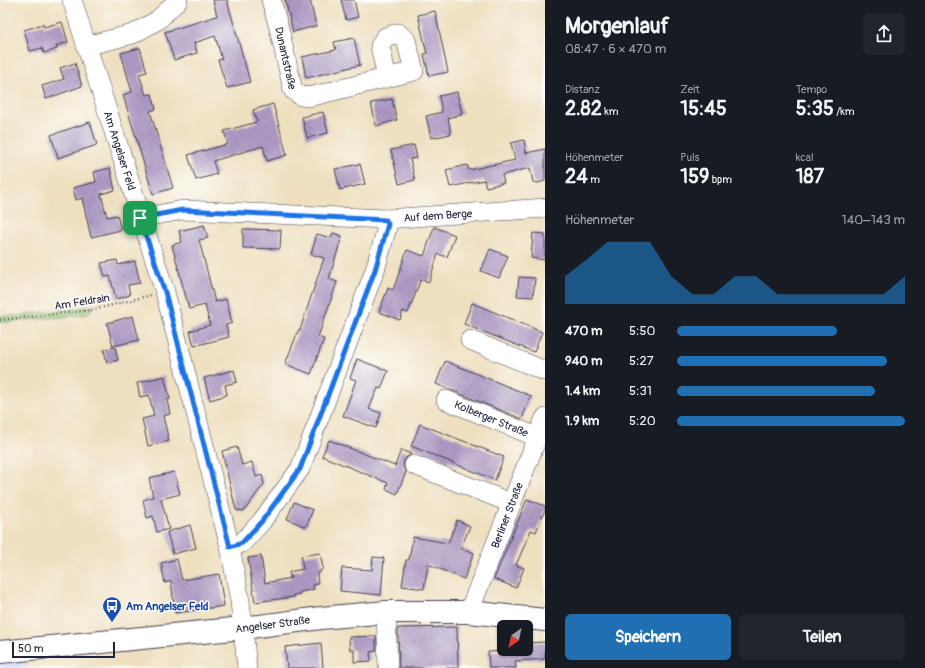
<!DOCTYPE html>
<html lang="de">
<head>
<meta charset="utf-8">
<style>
	:root { --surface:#171b24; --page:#20242c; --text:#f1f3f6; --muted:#9ea1a6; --accent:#1f6fb2 }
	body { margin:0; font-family:Pangolin,sans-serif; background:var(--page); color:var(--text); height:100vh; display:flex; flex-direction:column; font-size:15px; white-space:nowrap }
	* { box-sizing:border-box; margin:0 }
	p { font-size:13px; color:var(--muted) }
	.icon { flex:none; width:22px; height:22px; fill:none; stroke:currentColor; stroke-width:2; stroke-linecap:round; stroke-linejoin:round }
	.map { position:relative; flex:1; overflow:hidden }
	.side { display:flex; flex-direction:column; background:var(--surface); width:380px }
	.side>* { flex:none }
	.needle { width:26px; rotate:213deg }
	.tools { position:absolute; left:497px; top:620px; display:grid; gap:8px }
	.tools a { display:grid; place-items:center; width:36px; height:36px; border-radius:6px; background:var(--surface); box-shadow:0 1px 3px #0004; font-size:20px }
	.scale { position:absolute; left:12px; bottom:10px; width:103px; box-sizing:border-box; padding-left:4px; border:2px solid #22223b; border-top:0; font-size:11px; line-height:14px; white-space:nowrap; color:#22223b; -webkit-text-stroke:3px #fdfcf7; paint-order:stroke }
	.pin { position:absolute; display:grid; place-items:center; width:34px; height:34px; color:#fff; margin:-17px; border-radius:8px; box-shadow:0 2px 6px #0006 }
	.round { display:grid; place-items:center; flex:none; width:42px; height:42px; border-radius:6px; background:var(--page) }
	.headline { display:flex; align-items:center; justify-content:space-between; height:68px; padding:0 20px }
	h1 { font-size:22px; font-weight:800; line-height:30px }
	.figures { display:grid; grid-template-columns:repeat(3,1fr); gap:6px; height:68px; padding:4px 20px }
	.figures div { display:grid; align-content:center }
	.figures b { font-size:20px; font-weight:800 }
	.figures small { font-size:11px; font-weight:400 }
	.figures p { font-size:11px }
	.chart { height:112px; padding:8px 20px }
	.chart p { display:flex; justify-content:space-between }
	.chart svg { width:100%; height:72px; margin-top:4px; fill:var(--accent); opacity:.7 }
	.button { display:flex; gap:8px; margin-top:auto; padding:8px 20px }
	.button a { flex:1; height:46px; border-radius:6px; background:var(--accent); color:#fff; font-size:16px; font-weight:800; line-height:46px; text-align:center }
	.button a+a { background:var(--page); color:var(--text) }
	ul { padding:0 20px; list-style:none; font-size:13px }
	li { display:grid; grid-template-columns:64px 48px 1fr; align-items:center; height:30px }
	li i { height:10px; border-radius:5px; background:var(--accent) }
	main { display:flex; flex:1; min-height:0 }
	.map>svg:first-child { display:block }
</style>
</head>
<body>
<main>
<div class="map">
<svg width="545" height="668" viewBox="0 0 545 668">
	<defs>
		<pattern id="building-back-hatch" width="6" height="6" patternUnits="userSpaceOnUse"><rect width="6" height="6" fill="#ae9bc6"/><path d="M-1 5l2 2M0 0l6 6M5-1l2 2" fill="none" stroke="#8d7ea2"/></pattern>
	</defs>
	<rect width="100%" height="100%" fill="#fdfcf7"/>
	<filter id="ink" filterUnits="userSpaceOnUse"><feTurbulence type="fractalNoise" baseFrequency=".025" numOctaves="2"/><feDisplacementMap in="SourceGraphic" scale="8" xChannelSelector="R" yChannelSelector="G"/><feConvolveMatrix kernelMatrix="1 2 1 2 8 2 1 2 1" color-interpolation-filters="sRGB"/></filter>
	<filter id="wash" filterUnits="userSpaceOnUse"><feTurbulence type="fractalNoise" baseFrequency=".012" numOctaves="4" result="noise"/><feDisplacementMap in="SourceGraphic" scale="16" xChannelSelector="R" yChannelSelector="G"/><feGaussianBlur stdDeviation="0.9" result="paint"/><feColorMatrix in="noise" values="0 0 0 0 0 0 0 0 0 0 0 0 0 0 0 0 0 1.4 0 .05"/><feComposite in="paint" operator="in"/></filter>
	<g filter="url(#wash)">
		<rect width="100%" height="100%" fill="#eedfbf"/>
		<path fill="#d1d9f9" d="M27,662V668H0V663Z"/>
		<path fill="#a0ca77" stroke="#617659" d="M93,306L88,314L0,323V316H15Z"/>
		<g id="blocks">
			<g fill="url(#building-back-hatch)">
				<path d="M213,0H227L250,82L227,88L218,60L222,59L215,36L194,43L197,53L174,60L165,32L217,16Z"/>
				<path d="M285,0H310L316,26L293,32Z"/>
				<path d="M341,0H354L358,17L346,20Z"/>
				<path d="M435,11L448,72L429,76L424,54H427L418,15Z"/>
				<path d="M62,22L68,42L56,46L57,49L44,53L42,48L30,51L24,30L43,24L44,27Z"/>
				<path d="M354,38L360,65L306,78L302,57L336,50L334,42Z"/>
				<path d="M140,48L147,72L139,74L146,95L152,94L156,109L150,111L173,188L153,194L123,95L132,92L121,53Z"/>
				<path d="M75,63L82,86L46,99L42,86L64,79L60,68Z"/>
				<path d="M457,92L462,114L448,118L451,134L431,138L426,116L442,112L439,96Z"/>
				<path d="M392,99L397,120L376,126L371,103Z"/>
				<path d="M273,104L287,155L267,161L263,146L213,161L217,174L196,180L188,155L228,144L224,131L257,122L253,110Z"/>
				<path d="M323,112L328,133L307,138L302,117Z"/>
				<path d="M90,122L97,145L58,158L51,135Z"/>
				<path d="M524,140L526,153L545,149V181L538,183L533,182L530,168L502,175L504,183L486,187L484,180L450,187L446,170L467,165L469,170L515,160L511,143Z"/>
				<path d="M414,145L417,158L410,159L415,180L399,184L391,150Z"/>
				<path d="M360,164L365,184L340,190L335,169Z"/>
				<path d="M110,168L115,190L101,194L107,217L117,215L121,230L91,237L82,198L76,200L73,188L96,182L94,172Z"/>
				<path d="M204,225L208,238L199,240L215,302L226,299L232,323L226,325L229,337L194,346L190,331L210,325L205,305L189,309L172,245L182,242L179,231Z"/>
				<path d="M434,227L455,235L447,257L438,254L429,282L421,279L408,313L403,311L400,320L379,312L388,288L393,290L407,250L424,256Z"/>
				<path d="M243,229L281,230L280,249L243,248Z"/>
				<path d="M333,233L342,236L329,279L337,282L318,337L324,339L311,374L285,364L299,329L300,330L324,258L311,254L317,234L331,238Z"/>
				<path d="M533,233L545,234V260L531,258Z"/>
				<path d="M490,249L508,256L499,278L481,271Z"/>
				<path d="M117,260L118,265L135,261L140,283L128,285L130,295L116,299L110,276L105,277L101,263Z"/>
				<path d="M519,277L535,278L533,297L517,296Z"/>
				<path d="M472,303L542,332L534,352L464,324Z"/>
				<path d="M133,316L139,340L113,346L107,323Z"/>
				<path d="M115,347L118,360L107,363L104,350Z"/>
				<path d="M357,359L388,371L381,389L378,388L369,409L381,413L376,428L343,416L356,380L350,378Z"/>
				<path d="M445,361L531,396L522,419L436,384Z"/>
				<path d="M234,370L237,382L225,385L227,395L210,400L204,378Z"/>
				<path d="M164,376L170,399L167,400L170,414L163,416L169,441L148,446L142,419L154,416L149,395L140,397L137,383Z"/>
				<path d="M420,424L504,457L495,480L411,446Z"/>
				<path d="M329,440L395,466L401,450L411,454L407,457L404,461L403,467L406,472L397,494L386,489L388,483L322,456Z"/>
				<path d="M237,447L242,465L252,462L256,477L262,475L264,484L244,511L236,510L222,451Z"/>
				<path d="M174,472L180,494L161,499L169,529L157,532L153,516L147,518L143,500L153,497L149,478Z"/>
				<path d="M527,499L545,506V510L536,532L531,530L516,565L524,568L516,588L494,579Z"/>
				<path d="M294,502L313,510L306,527L287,519Z"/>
				<path d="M457,520L470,526L461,548L474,553L464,579L428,564L424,589L402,586L406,560H409L413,537L448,543Z"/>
				<path d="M190,525L196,548L173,554L167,532Z"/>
				<path d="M320,553L323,568L317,575L318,584L313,585L314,589L300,592V594L293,595L294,597L255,602L248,558L261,556L265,583L291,578L289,572L303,569L301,556Z"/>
				<path d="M373,557L384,558L381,595L340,591L342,568L372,570Z"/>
				<path d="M177,559L182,580L219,574L224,606L175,613L171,581L165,583L161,563Z"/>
				<path d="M457,627L458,668H399L398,628Z"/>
				<path d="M376,636V651L370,652L371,661L354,662V650H350L349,637Z"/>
				<path d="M545,642V659L515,661L516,668H489L488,652L526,650V643Z"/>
				<path d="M321,643L323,668H287L285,647Z"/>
			</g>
		</g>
	</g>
	<g filter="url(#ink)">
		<use href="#blocks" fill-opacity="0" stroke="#413e4f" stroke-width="1"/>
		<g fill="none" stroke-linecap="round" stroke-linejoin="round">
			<g stroke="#413e4f" stroke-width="20">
				<g id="minor">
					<path id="s1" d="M72,0L165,292L230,547L240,601L247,668"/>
					<path id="s2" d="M271,0L279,28L293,90L301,96L309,97L414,71L406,40L398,33L385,37L380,46L387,78"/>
					<path d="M86,46L133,34L158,20L178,0"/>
					<path id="s3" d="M140,218L183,210L386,219L545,208"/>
					<path d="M470,340L545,371"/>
					<path id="s4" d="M446,400L537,437"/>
					<path d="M414,465L511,503"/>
					<path d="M230,547L242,543L262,521L300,469L375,270L388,224L386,219"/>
					<path d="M386,612L388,668"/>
					<path id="s5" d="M469,612L545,418"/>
				</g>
			</g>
			<g stroke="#413e4f" stroke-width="24">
				<g id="major">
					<path id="s6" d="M0,652L243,628L321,618L386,612H469L545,620"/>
				</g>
			</g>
			<path stroke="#413e4f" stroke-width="2.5" stroke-dasharray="1 3" stroke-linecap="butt" d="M0,320L93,310L151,295"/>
			<use href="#minor" stroke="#fff" stroke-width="19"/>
			<use href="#major" stroke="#fff" stroke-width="22"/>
		</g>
	</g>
	<g fill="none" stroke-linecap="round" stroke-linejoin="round" filter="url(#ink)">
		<g stroke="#fff" stroke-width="8">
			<path id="route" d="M183,210L386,220L388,224L375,270L300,469L262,521L242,543L230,547L165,292L140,218Z"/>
		</g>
		<use href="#route" stroke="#1a73e8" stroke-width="5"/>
	</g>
	<defs>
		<g id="bus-pin" transform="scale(1)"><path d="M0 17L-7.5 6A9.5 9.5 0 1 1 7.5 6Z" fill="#1a4fb4" stroke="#fdfcf7"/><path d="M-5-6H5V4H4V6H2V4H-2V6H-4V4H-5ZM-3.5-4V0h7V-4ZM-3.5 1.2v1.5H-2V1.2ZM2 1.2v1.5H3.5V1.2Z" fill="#fff"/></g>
	</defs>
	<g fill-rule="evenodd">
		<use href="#bus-pin" x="112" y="606"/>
	</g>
	<g text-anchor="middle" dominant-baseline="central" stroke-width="3" stroke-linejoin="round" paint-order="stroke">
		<g font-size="11" fill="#22223b" stroke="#fdfcf7">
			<text stroke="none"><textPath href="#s2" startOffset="60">Dunantstraße</textPath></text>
			<text stroke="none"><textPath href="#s1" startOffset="158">Am Angelser Feld</textPath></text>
			<text stroke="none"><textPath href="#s3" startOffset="299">Auf dem Berge</textPath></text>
			<text transform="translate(82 302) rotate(-9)">Am Feldrain</text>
			<text stroke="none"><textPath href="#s4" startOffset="49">Kolberger Straße</textPath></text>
			<text stroke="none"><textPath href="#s5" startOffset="104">Berliner Straße</textPath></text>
			<text stroke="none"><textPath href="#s6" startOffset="274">Angelser Straße</textPath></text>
		</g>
		<g font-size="11" font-weight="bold" fill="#164399" stroke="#fdfcf7" text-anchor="start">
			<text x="126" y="606">Am Angelser Feld</text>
		</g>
	</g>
</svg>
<div class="tools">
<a><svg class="needle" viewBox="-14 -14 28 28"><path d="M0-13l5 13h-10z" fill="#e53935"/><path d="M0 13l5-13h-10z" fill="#9ea1a6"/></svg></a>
</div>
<div class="scale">50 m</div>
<div class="pin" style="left:140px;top:218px;background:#1e9e55"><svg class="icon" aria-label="arrive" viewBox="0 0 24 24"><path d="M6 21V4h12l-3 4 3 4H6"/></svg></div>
</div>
<section class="side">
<div class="headline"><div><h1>Morgenlauf</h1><p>08:47 · 6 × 470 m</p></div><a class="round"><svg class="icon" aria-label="share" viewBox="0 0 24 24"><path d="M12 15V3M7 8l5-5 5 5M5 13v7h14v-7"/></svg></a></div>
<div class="figures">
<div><p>Distanz</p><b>2.82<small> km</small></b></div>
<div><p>Zeit</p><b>15:45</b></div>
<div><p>Tempo</p><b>5:35<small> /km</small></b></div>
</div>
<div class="figures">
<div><p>Höhenmeter</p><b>24<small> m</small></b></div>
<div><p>Puls</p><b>159<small> bpm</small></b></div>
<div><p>kcal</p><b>187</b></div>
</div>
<div class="chart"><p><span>Höhenmeter</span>140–143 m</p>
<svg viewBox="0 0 160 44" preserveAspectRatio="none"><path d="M0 44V27L10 17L20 6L30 6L40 6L50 27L60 38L70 38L80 27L90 27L100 38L110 38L120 38L130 38L140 38L150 38L160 27V44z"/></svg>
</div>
<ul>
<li><b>470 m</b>5:50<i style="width:70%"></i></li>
<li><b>940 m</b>5:27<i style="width:92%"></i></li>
<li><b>1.4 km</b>5:31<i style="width:87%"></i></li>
<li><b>1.9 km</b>5:20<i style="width:100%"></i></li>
</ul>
<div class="button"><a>Speichern</a><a>Teilen</a></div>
</section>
</main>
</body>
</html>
